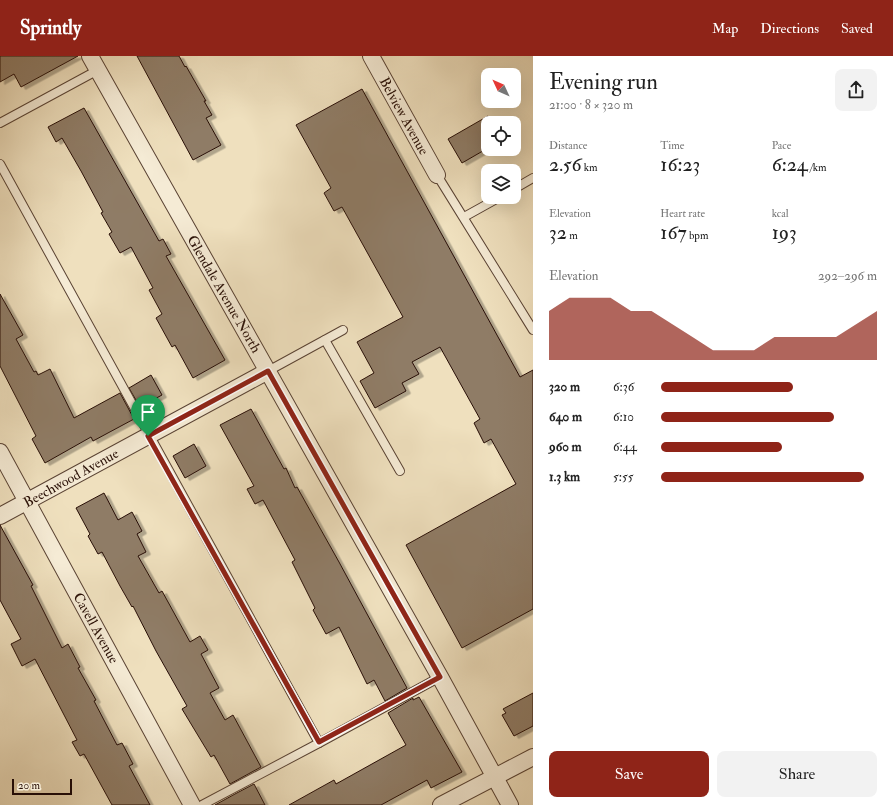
<!DOCTYPE html>
<html lang="en">
<head>
<meta charset="utf-8">
<style>
	:root { --surface:#fff; --page:#f2f2f2; --text:#222; --muted:#767676; --accent:#8f2418 }
	body { margin:0; font-family:"IM FELL Double Pica",serif; background:var(--page); color:var(--text); height:100vh; display:flex; flex-direction:column; font-size:15px; white-space:nowrap }
	* { box-sizing:border-box; margin:0 }
	p { font-size:13px; color:var(--muted) }
	.icon { flex:none; width:22px; height:22px; fill:none; stroke:currentColor; stroke-width:2; stroke-linecap:round; stroke-linejoin:round }
	.map { position:relative; flex:1; overflow:hidden }
	.side { display:flex; flex-direction:column; background:var(--surface); width:360px }
	.side>* { flex:none }
	.needle { width:26px; rotate:314deg }
	.buttons { position:absolute; left:481px; top:12px; display:grid; gap:8px }
	.buttons a { display:grid; place-items:center; width:40px; height:40px; border-radius:8px; background:var(--surface); box-shadow:0 4px 16px #0002; font-size:20px }
	.scale { position:absolute; left:12px; bottom:10px; width:60px; box-sizing:border-box; padding-left:4px; border:2px solid #280f06; border-top:0; font-size:11px; line-height:14px; white-space:nowrap; color:#280f06; -webkit-text-stroke:3px #f5ebd5; paint-order:stroke }
	.pin { position:absolute; display:grid; place-items:center; width:34px; height:34px; color:#fff; margin:-41px -17px; border-radius:50% 50% 50% 0; rotate:-45deg; box-shadow:0 0 4px #0007 }
	.pin .icon { rotate:45deg }
	.round { display:grid; place-items:center; flex:none; width:42px; height:42px; border-radius:8px; background:var(--page) }
	.head { display:flex; align-items:center; justify-content:space-between; height:68px; padding:0 16px }
	h1 { font-size:22px; font-weight:600; line-height:30px }
	.stats { display:grid; grid-template-columns:repeat(3,1fr); gap:6px; height:68px; padding:4px 16px }
	.stats div { display:grid; align-content:center }
	.stats b { font-size:20px; font-weight:600 }
	.stats small { font-size:11px; font-weight:400 }
	.stats p { font-size:11px }
	.chart { height:112px; padding:8px 16px }
	.chart p { display:flex; justify-content:space-between }
	.chart svg { width:100%; height:72px; margin-top:4px; fill:var(--accent); opacity:.7 }
	.action { display:flex; gap:8px; margin-top:auto; padding:8px 16px }
	.action a { flex:1; height:46px; border-radius:8px; background:var(--accent); color:#fff; font-size:16px; font-weight:600; line-height:46px; text-align:center }
	.action a+a { background:var(--page); color:var(--text) }
	ul { padding:0 16px; list-style:none; font-size:13px }
	li { display:grid; grid-template-columns:64px 48px 1fr; align-items:center; height:30px }
	li i { height:10px; border-radius:5px; background:var(--accent) }
	header { display:flex; align-items:center; gap:24px; box-sizing:border-box; height:56px; padding:0 20px; background:var(--accent); color:#fff }
	header strong { font-size:19px }
	nav { display:flex; gap:22px; margin-inline-start:auto; font-size:14px }
	main { display:flex; flex:1; min-height:0 }
	.map>svg:first-child { display:block }
</style>
</head>
<body>
<header>
<strong>Sprintly</strong>
<nav><a>Map</a><a>Directions</a><a>Saved</a></nav>
</header>
<main>
<div class="map">
<svg width="533" height="749" viewBox="0 0 533 749">
	<defs>
		<filter id="shadow"><feDropShadow dx="4.5" dy="2.5" stdDeviation="0" flood-color="#0004"/></filter>
	</defs>
	<rect width="100%" height="100%" fill="#efe0be"/>
	<filter id="stains"><feTurbulence type="fractalNoise" baseFrequency=".005" numOctaves="4"/><feColorMatrix values="0 0 0 0 .2 0 0 0 0 .09 0 0 0 0 .02 0 0 0 .5 -.17"/></filter>
	<radialGradient id="worn" r=".72"><stop offset=".6" stop-color="#630" stop-opacity="0"/><stop offset="1" stop-color="#630" stop-opacity=".3"/></radialGradient>
	<g fill="#8f7c66" stroke="#280f06" filter="url(#shadow)">
		<path d="M0,0H78L21,31L14,18L0,26Z"/>
		<path d="M137,0H179L185,11L186,10L206,45H204L212,59L206,62L221,89L193,104Z"/>
		<path d="M362,33L520,321L533,314V553L462,592L406,489L516,428L491,383L484,387L474,367L480,363L440,291L412,306L419,318L402,327L406,335L375,352L360,325L374,317L357,286L403,261L342,151L334,155L324,137L331,132L296,69Z"/>
		<path d="M84,52L159,185L163,183L171,198L166,200L225,304L193,322L175,289L172,291L156,262L162,258L149,234L153,232L131,191L120,197L109,178L112,176L101,157L103,156L81,115L62,82L56,86L48,71Z"/>
		<path d="M488,60V92L462,107L448,83Z"/>
		<path d="M0,238L23,279L16,283L34,316L36,315L38,319L50,313L74,362L120,337L134,363L93,385L91,381L45,407L32,383L36,380L0,310Z"/>
		<path d="M151,319L162,339L140,351L129,332Z"/>
		<path d="M251,353L284,413L286,412L295,432L297,431L339,506L407,632L385,645L374,624L367,628L339,571L326,578L313,554L315,552L292,506L295,504L263,444L255,448L247,433L254,430L220,369Z"/>
		<path d="M194,388L206,410L185,422L173,400Z"/>
		<path d="M104,437L118,464L132,456L142,475L137,478L146,496L138,500L159,537L162,535L190,586L200,580L208,594L201,598L219,632L210,637L225,664L233,659L261,711L230,728L214,699L211,701L182,653L187,650L156,595L133,550L132,551L120,530L102,496L98,498L88,480L90,478L76,452Z"/>
		<path d="M0,469L33,529L31,530L62,592L68,588L80,611L78,612L96,644L94,645L117,689L122,687L133,708L129,710L150,749H112L84,698L80,700L72,686L77,684L35,603L22,610L11,588L21,583L0,544Z"/>
		<path d="M533,637V670L514,680L502,659L506,657L503,653Z"/>
		<path d="M419,641L462,716L431,732L427,724L381,749H289L334,724L336,728L406,689L388,657L413,642V644Z"/>
		<path d="M254,728L265,749H215L235,738Z"/>
	</g>
	<g fill="none" stroke-linecap="round" stroke-linejoin="round">
		<g stroke="#5a4334" stroke-width="10">
			<g id="service">
				<path d="M0,67L98,14"/>
				<path d="M0,108L319,687L202,749"/>
				<path d="M437,119L533,274"/>
				<path d="M514,133L533,122"/>
				<path d="M464,161L500,141"/>
				<path d="M325,284L400,415"/>
				<path d="M268,315L343,274"/>
				<path d="M319,687L440,621"/>
			</g>
		</g>
		<g stroke="#5a4334" stroke-width="18">
			<g id="minor">
				<path d="M90,0L440,621L510,749"/>
				<path d="M371,0L437,119"/>
				<path d="M0,396L192,749"/>
				<path d="M0,460L268,315"/>
				<path d="M441,749L533,701"/>
			</g>
		</g>
		<use href="#service" stroke="#f5ebd5" stroke-width="8"/>
		<use href="#minor" stroke="#f5ebd5" stroke-width="16"/>
	</g>
	<g fill="none" stroke-linecap="round" stroke-linejoin="round">
		<g stroke="#fff" stroke-width="8">
			<path id="route" d="M268,315L440,621L319,686L148,380Z"/>
		</g>
		<use href="#route" stroke="#8f2418" stroke-width="5"/>
	</g>
	<g text-anchor="middle" dominant-baseline="central" stroke-width="3" stroke-linejoin="round" paint-order="stroke">
		<g font-size="14" fill="#280f06" stroke="#f5ebd5">
			<text transform="translate(404 60) rotate(61)">Belview Avenue</text>
			<text transform="translate(224 238) rotate(60)">Glendale Avenue North</text>
			<text transform="translate(71 422) rotate(-29)">Beechwood Avenue</text>
			<text transform="translate(96 572) rotate(61)">Cavell Avenue</text>
		</g>
	</g>
	<rect width="100%" height="100%" filter="url(#stains)"/>
	<rect width="100%" height="100%" fill="url(#worn)"/>
</svg>
<div class="buttons">
<a><svg class="needle" viewBox="-14 -14 28 28"><path d="M0-13l5 13h-10z" fill="#e53935"/><path d="M0 13l5-13h-10z" fill="#767676"/></svg></a>
<a><svg class="icon" aria-label="locate" viewBox="0 0 24 24"><circle cx="12" cy="12" r="6"/><path d="M12 2v4M12 18v4M2 12h4M18 12h4"/></svg></a>
<a><svg class="icon" aria-label="layers" viewBox="0 0 24 24"><path d="M12 4l9 5-9 5-9-5zM3 14l9 5 9-5"/></svg></a>
</div>
<div class="scale">20 m</div>
<div class="pin" style="left:148px;top:380px;background:#1e9e55"><svg class="icon" aria-label="arrive" viewBox="0 0 24 24"><path d="M6 21V4h12l-3 4 3 4H6"/></svg></div>
</div>
<section class="side">
<div class="head"><div><h1>Evening run</h1><p>21:00 · 8 × 320 m</p></div><a class="round"><svg class="icon" aria-label="share" viewBox="0 0 24 24"><path d="M12 15V3M7 8l5-5 5 5M5 13v7h14v-7"/></svg></a></div>
<div class="stats">
<div><p>Distance</p><b>2.56<small> km</small></b></div>
<div><p>Time</p><b>16:23</b></div>
<div><p>Pace</p><b>6:24<small> /km</small></b></div>
</div>
<div class="stats">
<div><p>Elevation</p><b>32<small> m</small></b></div>
<div><p>Heart rate</p><b>167<small> bpm</small></b></div>
<div><p>kcal</p><b>193</b></div>
</div>
<div class="chart"><p><span>Elevation</span>292–296 m</p>
<svg viewBox="0 0 160 44" preserveAspectRatio="none"><path d="M0 44V14L10 6L20 6L30 6L40 14L50 14L60 22L70 30L80 38L90 38L100 38L110 30L120 30L130 30L140 30L150 22L160 14V44z"/></svg>
</div>
<ul>
<li><b>320 m</b>6:36<i style="width:61%"></i></li>
<li><b>640 m</b>6:10<i style="width:80%"></i></li>
<li><b>960 m</b>6:44<i style="width:56%"></i></li>
<li><b>1.3 km</b>5:55<i style="width:94%"></i></li>
</ul>
<div class="action"><a>Save</a><a>Share</a></div>
</section>
</main>
</body>
</html>
